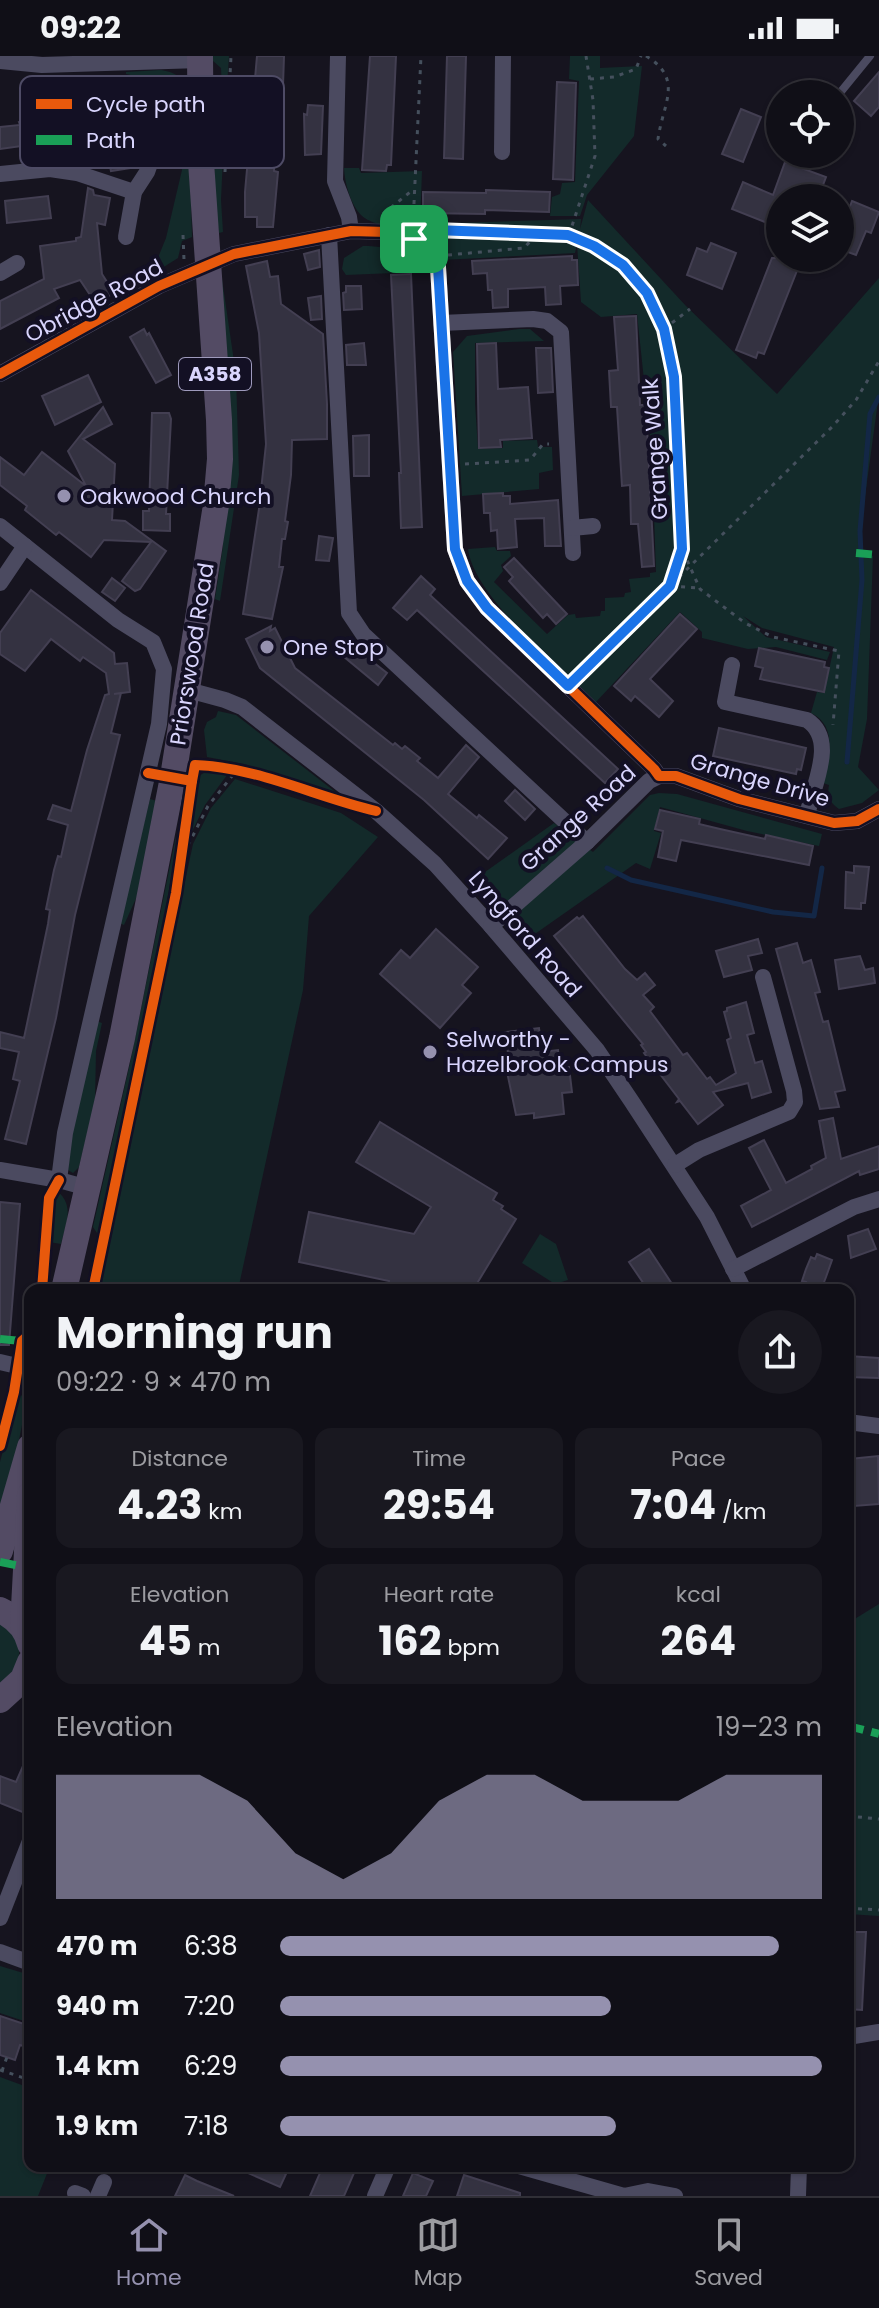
<!DOCTYPE html>
<html lang="en">
<head>
<meta charset="utf-8">
<style>
	:root { --surface:#100f17; --page:#191820; --text:#f1f3f6; --muted:#9c9ca1; --line:#302f36; --accent:#9591af }
	body { margin:0; font-family:Poppins,sans-serif; background:var(--page); color:var(--text); height:100vh; display:flex; flex-direction:column; font-size:30px; white-space:nowrap }
	* { box-sizing:border-box; margin:0 }
	p { font-size:26px; color:var(--muted) }
	.icon { flex:none; width:44px; height:44px; fill:none; stroke:currentColor; stroke-width:2; stroke-linecap:round; stroke-linejoin:round }
	.map { position:relative; flex:1; overflow:hidden }
	.side { position:absolute; left:24px; top:1228px; width:830px; height:888px; display:flex; flex-direction:column; background:var(--surface); border-radius:16px; box-shadow:0 2px 6px #0004,0 0 0 2px var(--line) }
	.side>* { flex:none }
	.buttons { position:absolute; left:766px; top:24px; display:grid; gap:16px }
	.buttons a { display:grid; place-items:center; width:88px; height:88px; border-radius:50%; background:var(--surface); box-shadow:0 2px 6px #0004,0 0 0 2px var(--line); font-size:40px }
	.pin { position:absolute; display:grid; place-items:center; width:68px; height:68px; color:#fff; margin:-34px; border-radius:16px; box-shadow:0 4px 12px #0006 }
	.round { display:grid; place-items:center; flex:none; width:84px; height:84px; border-radius:42px; background:var(--page) }
	.head { display:flex; align-items:center; justify-content:space-between; height:136px; padding:0 32px }
	h1 { font-size:44px; font-weight:700; line-height:60px }
	.figures { display:grid; grid-template-columns:repeat(3,1fr); gap:12px; height:136px; padding:8px 32px }
	.figures div { display:grid; align-content:center; border-radius:16px; background:var(--page); text-align:center }
	.figures b { font-size:40px; font-weight:700 }
	.figures small { font-size:22px; font-weight:400 }
	.figures p { font-size:22px }
	.chart { height:224px; padding:16px 32px }
	.chart p { display:flex; justify-content:space-between }
	.chart svg { width:100%; height:144px; margin-top:8px; fill:var(--accent); opacity:.7 }
	ul { padding:0 32px; list-style:none; font-size:26px }
	li { display:grid; grid-template-columns:128px 96px 1fr; align-items:center; height:60px }
	li i { height:20px; border-radius:10px; background:var(--accent) }
	.status { display:flex; justify-content:space-between; align-items:center; height:56px; padding:0 40px; background:var(--surface); direction:ltr }
	.status svg { height:22px; fill:currentColor }
	.tabs { display:flex; justify-content:space-around; align-items:center; height:112px; border-top:2px solid var(--line); background:var(--surface); font-size:22px; color:var(--muted) }
	.tabs a { display:grid; justify-items:center; gap:4px }
	.tabs .selected { color:var(--accent) }
	.map>svg:first-child { display:block }
</style>
</head>
<body>
<div class="status"><b>09:22</b><svg viewBox="0 0 49 12"><path d="M0 12V9h3v3zM5 12V6h3v6zM10 12V3h3v9zM15 12V0h3v12zM26 1h20v11H26zM47 4h2v5h-2z"/></svg></div>
<div class="map">
<svg width="879" height="2140" viewBox="0 0 879 2140">
	<rect width="100%" height="100%" fill="#16141f"/>
	<g fill="#132a2a" fill-rule="evenodd">
		<path d="M211,0H229L224,76L221,12L212,4Z"/>
		<path d="M570,0H600V12L642,10L634,80L587,139L580,160H550L552,141L560,138L562,127L575,126L579,25L569,23Z"/>
		<path d="M161,14C175,16 185,22 188,36L192,181L182,185L178,202L151,219L166,182L182,114L170,23L159,25L126,18V16Z"/>
		<path d="M224,79L221,144L223,176L219,177L215,147L214,93Z"/>
		<path d="M344,112H359L361,117L422,115L420,171L413,176C399,172 381,171 368,164C352,156 345,129 344,112Z"/>
		<path d="M588,144L686,250L777,338L879,222V338L863,455L861,493L865,501L873,500L867,663L858,711L879,734L862,747L839,753C829,746 827,740 829,729L823,727C828,703 839,670 811,657L817,636L824,637L834,591L762,572L743,560L766,581L830,596L827,604L776,591L748,593L702,582V576L680,556L596,646C560,611 474,541 468,493L495,491L497,495H510L511,500L501,509L503,515L494,526L547,578L568,559L575,558L576,562L600,560L601,555H605V542L624,541L625,537L631,536L629,523L650,521V517L656,516L652,400L637,258L601,261L581,246L577,188L575,197L442,204L422,172V168L581,163L580,173ZM578,180C618,190 652,230 666,269C674,292 675,318 678,342C670,322 666,297 661,275C649,231 616,205 577,187Z"/>
		<path d="M363,190C385,190 409,195 417,216L346,219L342,213L344,202Z"/>
		<path d="M222,223L236,319L239,419L220,545L215,543L223,490L219,224Z"/>
		<path d="M519,273H530L544,285L475,287V347L478,393L503,392V385L537,384L538,391H552L553,414L539,417V433L462,440L453,296L467,280Z"/>
		<path d="M218,655L236,659L342,741L244,708L207,701L204,674L207,666L216,661Z"/>
		<path d="M217,716L227,719L205,749L187,786L197,721L204,717Z"/>
		<path d="M235,723L341,757L378,781L309,860L303,934L238,1234H97L193,788L211,752Z"/>
		<path d="M659,737L677,738L822,778L819,790L747,775L660,751L654,775L661,777L650,813L636,807L532,880L478,821L554,767L593,796L650,739Z"/>
		<path d="M150,743L157,745L138,838L124,869L119,867Z"/>
		<path d="M176,780V791L155,918L93,1216L89,1234H85L99,1180L93,1171L130,1007Z"/>
		<path d="M96,965L102,967L96,995L95,1046L79,1111L73,1117L68,1114L73,1068Z"/>
		<path d="M57,1135C75,1149 66,1169 61,1188L49,1186L52,1146Z"/>
		<path d="M540,1178L556,1188L568,1224L555,1228L522,1207Z"/>
		<path d="M19,1335L25,1346V1354L0,1479V1406Z"/>
		<path d="M879,1548V1860L848,1858V1571L853,1564Z"/>
		<path d="M0,1567C28,1585 23,1609 0,1629Z"/>
		<path d="M0,1910L30,1919V1967L0,1957Z"/>
		<path d="M0,2021L30,2032V2110H50L38,2140H0Z"/>
	</g>
	<g fill="none" stroke-linecap="round" stroke-linejoin="round">
		<g stroke="#132746" stroke-width="5">
			<path d="M847,706L862,524L860,475L870,358L879,341"/>
			<path d="M607,812L631,824L773,856L814,860L822,812"/>
		</g>
	</g>
	<g fill="#343241" stroke="#433f52" stroke-width="2">
		<path d="M257,0H284L283,30L274,107V115L278,116L273,171H257V161H245V136Z"/>
		<path d="M370,0H396L391,109H387L386,115L362,114Z"/>
		<path d="M447,0H466L463,103L444,102Z"/>
		<path d="M879,16V51L871,60L854,45Z"/>
		<path d="M557,26L576,27L573,124L553,123Z"/>
		<path d="M121,27L126,62L122,63L125,96H128L131,112L111,115L105,88L101,50L105,49L103,29Z"/>
		<path d="M308,49L323,50L321,98L305,99L304,58L307,59Z"/>
		<path d="M741,53L761,61L743,106L722,98Z"/>
		<path d="M69,60L72,83L0,93V71L20,69L19,66Z"/>
		<path d="M785,106L826,121L818,142H780V172L732,153L743,126L773,139Z"/>
		<path d="M88,132L93,134L94,139L110,142L105,169L97,167L102,218L114,237L96,248L80,224L54,233L59,242L0,273V245L44,223L40,190L76,185V182L81,181Z"/>
		<path d="M486,134L550,136L549,156L485,154V158L423,157V136L486,137Z"/>
		<path d="M48,140L51,162L7,167L5,145Z"/>
		<path d="M852,145L879,156L871,177L866,175L856,199L840,193V156L847,158Z"/>
		<path d="M711,187L736,197L722,233L687,219L697,192L707,196Z"/>
		<path d="M319,194L320,211L308,214L304,198Z"/>
		<path d="M572,200V204H577L578,229L560,230L561,248L546,249L545,231L508,233V251L493,252L492,234H488L487,217L473,218L472,205Z"/>
		<path d="M772,202H802L764,298L758,296L756,302L736,294Z"/>
		<path d="M267,205L270,221L278,220L281,248L323,278L327,348V383L292,384L291,419L285,465L288,466L285,483H282L279,511H283L272,563L243,558L259,453L266,388L259,277L246,210Z"/>
		<path d="M411,218L422,471L401,472L399,417H401L391,219Z"/>
		<path d="M346,230H361L362,253L344,254L343,237L346,236Z"/>
		<path d="M321,240L322,263L311,264L308,242Z"/>
		<path d="M636,260L640,349H646L647,371L654,510L642,511L638,468H631L630,429L622,430L617,351H611L609,315L618,314L614,261Z"/>
		<path d="M144,273L147,279L149,277L171,319L156,327L130,281Z"/>
		<path d="M364,287L366,309H347L346,289Z"/>
		<path d="M496,287L498,333L528,331L532,382L500,384L501,391L479,392L477,288Z"/>
		<path d="M536,292H551L553,336L538,337Z"/>
		<path d="M88,319L101,346L55,369L42,340Z"/>
		<path d="M103,351L112,368L83,383L115,408L112,464L125,465L166,495L140,533L135,535L122,525L151,486L104,484L91,501L59,476L56,479L25,454L27,450L0,429V401L24,419L42,396L86,430L68,395Z"/>
		<path d="M152,357H169L171,363L166,458H170V475L143,474V455H149Z"/>
		<path d="M369,379V420H354L353,380Z"/>
		<path d="M503,437V440H510V448L558,444L561,490H545L544,462L515,463L517,491L498,493L497,474L491,475L490,457H484L483,438Z"/>
		<path d="M319,480L333,482L329,505L316,504Z"/>
		<path d="M514,502L567,558L556,568L547,558L543,562L509,525L513,521L504,511Z"/>
		<path d="M421,520L435,533L430,539L618,713L605,727L417,554L407,564L393,552Z"/>
		<path d="M112,522L125,532L115,545L102,536Z"/>
		<path d="M31,534L114,597L115,608L127,607L130,636L114,638L121,637L111,677L120,679L75,859L56,962L26,1088L5,1083L20,1025L13,1023L19,996L0,992V976L24,982L48,868L50,854L46,853L54,814L58,800L61,801L68,769L48,763L53,749L71,755L87,694L105,639L109,638L106,617L83,601L80,605L51,583L25,615L0,598V577Z"/>
		<path d="M680,558L697,573L650,623L673,645L659,661L635,640L631,645L614,630Z"/>
		<path d="M271,570L270,575L275,572L295,612L393,689L395,687L402,693L405,690L420,702L417,705L438,722L466,689L479,701L448,738L477,762L479,759L507,782L488,803L424,744L260,612L246,583Z"/>
		<path d="M351,589L387,617L378,629L343,600Z"/>
		<path d="M759,592L825,606L824,611L829,612L824,636L760,623L763,612L755,610Z"/>
		<path d="M719,672L806,692L801,714L797,713L796,718L713,700Z"/>
		<path d="M515,734L535,753L525,764L505,745Z"/>
		<path d="M660,754L700,763L699,768L720,773L765,783L766,779L813,790L809,809L681,784L676,805L658,801L663,775L655,773Z"/>
		<path d="M854,810L869,811L865,847H861V853L845,852L846,816L854,817Z"/>
		<path d="M583,860L625,913L637,924L645,917L655,929L643,939L654,951L650,955L683,999L687,997L707,1023L710,1021L716,1029L736,1017L727,984L731,982L724,956L727,955V952L746,946L754,977L747,979L755,1007L762,1005L771,1036L752,1042L748,1027L713,1036L723,1049L698,1068L680,1045L677,1046L679,1043L644,997L646,996L641,989L643,988L554,880L577,861L579,863Z"/>
		<path d="M436,873L478,911L462,929L471,937L440,972L380,918L401,894L410,902Z"/>
		<path d="M758,883L762,897L748,900L752,914L724,921L716,895Z"/>
		<path d="M797,887L803,907L811,904L820,936L815,937L823,966L828,965L839,1010L845,1034L835,1036L839,1051L820,1053L776,893Z"/>
		<path d="M860,900L865,914L873,912L875,927L839,933L835,904Z"/>
		<path d="M539,972L542,996L558,994L560,1012L569,1011L572,1036L562,1037L564,1058L534,1062V1057L516,1059L506,1011H510L505,976Z"/>
		<path d="M833,1062L841,1103L879,1090V1113L860,1119L859,1115L752,1171L741,1150L771,1134L749,1092L764,1084L786,1127L812,1113L811,1110L826,1102L819,1065Z"/>
		<path d="M380,1066L497,1137L493,1144L503,1150L501,1153L516,1163L473,1234H449L439,1228L436,1234H387L389,1225L299,1206L309,1156L414,1178L431,1151L356,1106Z"/>
		<path d="M0,1146L20,1148L9,1289H0Z"/>
		<path d="M868,1173L876,1193L851,1202L848,1180Z"/>
		<path d="M649,1193L676,1234H648L629,1206Z"/>
		<path d="M817,1198L832,1204L826,1221L821,1234H803L806,1226L802,1225L806,1213L811,1201L815,1203Z"/>
		<path d="M848,1300L879,1302V1322L848,1321Z"/>
		<path d="M878,1400L879,1448L854,1450L850,1403Z"/>
		<path d="M30,1694V1759L0,1747V1720L16,1726Z"/>
		<path d="M848,1876H866L862,1954L848,1953Z"/>
		<path d="M0,1960L30,1970V1992L20,1989L15,2004L0,1999Z"/>
		<path d="M232,2110H267L286,2118L280,2131Z"/>
		<path d="M323,2110H357L344,2140H310Z"/>
		<path d="M413,2117L433,2125L426,2140H403Z"/>
		<path d="M185,2119L197,2125L234,2140H175Z"/>
		<path d="M464,2119L520,2137V2140H457Z"/>
	</g>
	<g fill="none" stroke-linecap="round" stroke-linejoin="round">
		<g stroke="#45505d" stroke-width="3" stroke-dasharray="4 6" stroke-linecap="butt">
			<path d="M646,0C684,23 663,47 658,83L666,90"/>
			<path d="M171,20L178,108"/>
			<path d="M590,23L614,21L636,13L641,0"/>
			<path d="M225,116L231,0"/>
			<path d="M383,158L414,133"/>
			<path d="M413,168L421,0"/>
			<path d="M428,175L537,178"/>
			<path d="M183,179L184,204"/>
			<path d="M569,179L595,100L593,44L586,0"/>
			<path d="M448,199L524,192L537,178L568,179L594,190L623,209L647,237L658,257L664,273L674,321L682,493L700,533L745,567L773,581L839,595L833,669"/>
			<path d="M664,273L690,253"/>
			<path d="M465,408L530,404L543,388H549"/>
			<path d="M682,493L670,530L700,532"/>
			<path d="M579,619L832,371L856,344L879,305"/>
			<path d="M179,807L208,750L237,714"/>
			<path d="M848,1760L879,1763"/>
			<path d="M848,1852L879,1854"/>
			<path d="M0,2014L30,2024"/>
			<path d="M2,2015L7,2001"/>
			<path d="M79,2110L94,2116"/>
		</g>
		<path stroke="#4b4a60" stroke-width="8" d="M839,38L870,0"/>
		<g stroke="#4b4a60" stroke-width="16">
			<path d="M338,0L335,125L349,161L351,175"/>
			<path d="M0,5L42,9L200,4"/>
			<path d="M502,96L503,0"/>
			<path d="M0,118L50,113L77,117L134,136"/>
			<path d="M329,179L349,557L363,578L587,786"/>
			<path d="M126,181L134,136L147,116L158,85"/>
			<path d="M0,217L17,207"/>
			<path d="M441,267L533,263L547,265L561,276L573,497"/>
			<path d="M0,318L159,230L234,198L351,175L387,176L414,183L438,211L455,493L467,525L487,552L654,713L659,720H676L739,743L834,767L857,765L879,753"/>
			<path d="M0,470L118,564L153,586L164,613L159,668L65,1077L59,1124"/>
			<path d="M572,472L593,470"/>
			<path d="M0,527L25,490"/>
			<path d="M732,609L725,646L807,664C838,684 812,731 807,760"/>
			<path d="M188,634L225,644L242,651L376,755L435,808L491,870L597,994L632,1046L707,1161L744,1234"/>
			<path d="M491,870L587,786L649,725L659,720"/>
			<path d="M675,1109L699,1094L789,1056L795,1046L794,1035L763,921"/>
			<path d="M0,1114L59,1124L88,1132"/>
			<path d="M733,1213L854,1151L879,1143"/>
			<path d="M0,1306L30,1313"/>
			<path d="M848,1366L879,1370"/>
			<path d="M0,1862L30,1785"/>
			<path d="M0,1896L30,1907"/>
			<path d="M848,1981L879,1976"/>
			<path d="M519,2110L624,2140L648,2135L675,2140"/>
			<path d="M75,2137L83,2140"/>
			<path d="M98,2140L104,2126"/>
			<path d="M375,2140L388,2110"/>
			<path d="M798,2140L799,2110"/>
		</g>
		<g stroke="#534b64" stroke-width="26">
			<path d="M64,1234L122,982L173,721L216,449L220,403L219,364L201,106L200,0"/>
			<path d="M0,1495L30,1391"/>
			<path d="M0,1554C15,1561 26,1571 30,1588"/>
			<path d="M23,1570L30,1439"/>
			<path d="M0,1644L23,1623L30,1606"/>
		</g>
		<g stroke="#1a9f57" stroke-width="8" stroke-dasharray="16 8" stroke-linecap="butt">
			<path d="M856,497L879,499"/>
			<path d="M0,1283L22,1285"/>
			<path d="M0,1506L30,1512"/>
			<path d="M848,1670L879,1678"/>
		</g>
		<g stroke="#131024" stroke-width="15">
			<g id="cycleway">
				<path d="M0,318L159,230L234,198L351,175L387,176L414,183L438,211L455,493L467,525L487,552L654,713L659,720H676L739,743L834,767L857,765L879,753"/>
				<path d="M192,725L195,709C257,711 316,741 376,755"/>
				<path d="M42,1234L49,1142L59,1124"/>
				<path d="M93,1234L176,837L192,725L148,717"/>
				<path d="M0,1390L14,1336L22,1285L30,1278"/>
			</g>
		</g>
		<use href="#cycleway" stroke="#e8590c" stroke-width="10"/>
	</g>
	<g fill="none" stroke-linecap="round" stroke-linejoin="round">
		<g stroke="#fff" stroke-width="16">
			<path id="route" d="M434,174L568,179L594,190L623,209L647,237L664,273L674,321L682,493L670,530L568,630L487,552L467,525L455,493L438,211L414,183L419,176Z"/>
		</g>
		<use href="#route" stroke="#1a73e8" stroke-width="10"/>
	</g>
	<g fill="#9591af" stroke="#131024" stroke-width="3">
		<circle cx="64" cy="440" r="8"/>
		<circle cx="267" cy="591" r="8"/>
		<circle cx="430" cy="996" r="8"/>
	</g>
	<g text-anchor="middle" dominant-baseline="central" stroke-width="8" stroke-linejoin="round" paint-order="stroke">
		<rect fill="#131024" stroke="#9e9abc" stroke-width="2" x="179" y="302" width="72" height="32" rx="6"/>
		<g font-size="20" font-weight="bold" fill="#d9d5fd">
			<text x="215" y="318">A358</text>
		</g>
		<g font-size="22" fill="#d9d5fd" stroke="#131024">
			<text transform="translate(94 245) rotate(-28)">Obridge Road</text>
			<text transform="translate(655 393) rotate(-94)">Grange Walk</text>
			<text transform="translate(192 598) rotate(-81)">Priorswood Road</text>
			<text transform="translate(760 724) rotate(16)">Grange Drive</text>
			<text transform="translate(578 762) rotate(-42)">Grange Road</text>
			<text transform="translate(525 878) rotate(49)">Lyngford Road</text>
		</g>
		<g font-size="22" fill="#d9d5fd" stroke="#131024" text-anchor="start">
			<text x="80" y="440">Oakwood Church</text>
			<text x="283" y="591">One Stop</text>
			<text x="446" y="983">Selworthy -<tspan x="446" dy="25">Hazelbrook Campus</tspan></text>
		</g>
	</g>
	<rect x="20" y="20" width="264" height="92" rx="12" fill="#131024" stroke="#4e4b65" stroke-width="2"/>
	<rect x="36" y="43" width="36" height="10" fill="#e8590c"/>
	<rect x="36" y="79" width="36" height="10" fill="#1a9f57"/>
	<g font-size="22" fill="#d9d5fd">
		<text x="86" y="56">Cycle path</text>
		<text x="86" y="92">Path</text>
	</g>
</svg>
<div class="buttons">
<a><svg class="icon" aria-label="locate" viewBox="0 0 24 24"><circle cx="12" cy="12" r="6"/><path d="M12 2v4M12 18v4M2 12h4M18 12h4"/></svg></a>
<a><svg class="icon" aria-label="layers" viewBox="0 0 24 24"><path d="M12 4l9 5-9 5-9-5zM3 14l9 5 9-5"/></svg></a>
</div>
<div class="pin" style="left:414px;top:183px;background:#1e9e55"><svg class="icon" aria-label="arrive" viewBox="0 0 24 24"><path d="M6 21V4h12l-3 4 3 4H6"/></svg></div>
<section class="side">
<div class="head"><div><h1>Morning run</h1><p>09:22 · 9 × 470 m</p></div><a class="round"><svg class="icon" aria-label="share" viewBox="0 0 24 24"><path d="M12 15V3M7 8l5-5 5 5M5 13v7h14v-7"/></svg></a></div>
<div class="figures">
<div><p>Distance</p><b>4.23<small> km</small></b></div>
<div><p>Time</p><b>29:54</b></div>
<div><p>Pace</p><b>7:04<small> /km</small></b></div>
</div>
<div class="figures">
<div><p>Elevation</p><b>45<small> m</small></b></div>
<div><p>Heart rate</p><b>162<small> bpm</small></b></div>
<div><p>kcal</p><b>264</b></div>
</div>
<div class="chart"><p><span>Elevation</span>19–23 m</p>
<svg viewBox="0 0 160 44" preserveAspectRatio="none"><path d="M0 44V6L10 6L20 6L30 6L40 14L50 30L60 38L70 30L80 14L90 6L100 6L110 14L120 14L130 14L140 6L150 6L160 6V44z"/></svg>
</div>
<ul>
<li><b>470 m</b>6:38<i style="width:92%"></i></li>
<li><b>940 m</b>7:20<i style="width:61%"></i></li>
<li><b>1.4 km</b>6:29<i style="width:100%"></i></li>
<li><b>1.9 km</b>7:18<i style="width:62%"></i></li>
</ul>
</section>
</div>
<nav class="tabs">
<a class="selected"><svg class="icon" aria-label="home" viewBox="0 0 24 24"><path d="M3 11l9-7 9 7M6 9v11h12V9"/></svg>Home</a>
<a><svg class="icon" aria-label="map" viewBox="0 0 24 24"><path d="M3 6l6-2 6 2 6-2v14l-6 2-6-2-6 2zM9 4v14M15 6v14"/></svg>Map</a>
<a><svg class="icon" aria-label="saved" viewBox="0 0 24 24"><path d="M7 4h10v16l-5-4-5 4z"/></svg>Saved</a>
</nav>
</body>
</html>
